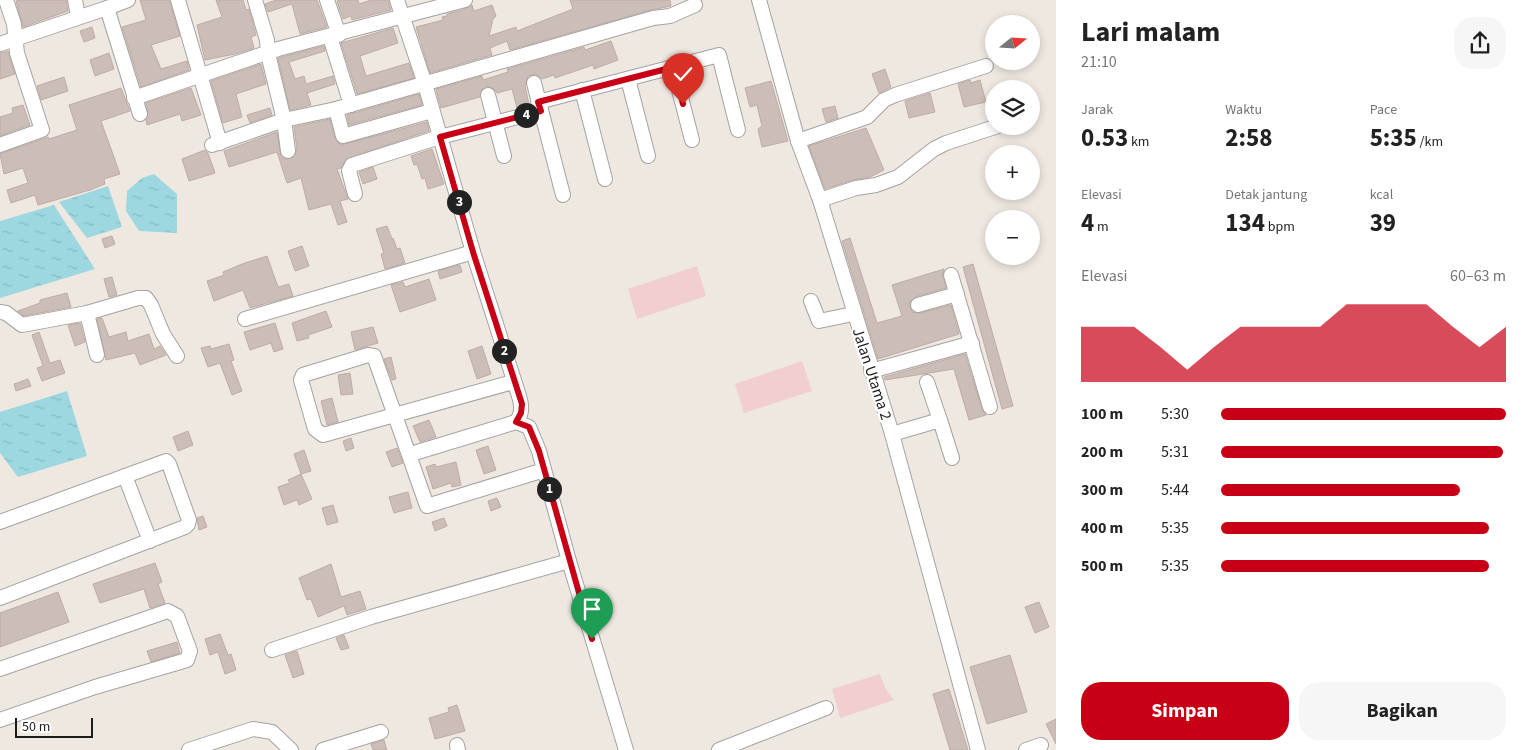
<!DOCTYPE html>
<html lang="id">
<head>
<meta charset="utf-8">
<style>
	:root { --surface:#fff; --page:#f6f6f6; --text:#222; --muted:#767676; --accent:#c80016 }
	body { margin:0; font-family:"Source Sans 3",sans-serif; background:var(--page); color:var(--text); height:100vh; display:flex; flex-direction:column; font-size:19px; white-space:nowrap }
	* { box-sizing:border-box; margin:0 }
	p { font-size:16px; color:var(--muted) }
	.icon { flex:none; width:28px; height:28px; fill:none; stroke:currentColor; stroke-width:2; stroke-linecap:round; stroke-linejoin:round }
	.map { position:relative; flex:1; overflow:hidden }
	.drawer { display:flex; flex-direction:column; background:var(--surface); width:475px }
	.drawer>* { flex:none }
	.needle { width:32px; rotate:72deg }
	.fabs { position:absolute; left:985px; top:15px; display:grid; gap:10px }
	.fabs a { display:grid; place-items:center; width:55px; height:55px; border-radius:50%; background:var(--surface); box-shadow:0 2px 8px #0003; font-size:25px }
	.scale { position:absolute; left:15px; bottom:12px; width:78px; box-sizing:border-box; padding-left:5px; border:2px solid #1c1c1c; border-top:0; font-size:14px; line-height:18px; white-space:nowrap; color:#1c1c1c; -webkit-text-stroke:4px #fff; paint-order:stroke }
	.pin { position:absolute; display:grid; place-items:center; width:42px; height:42px; color:#fff; margin:-51px -21px; border-radius:50% 50% 50% 0; rotate:-45deg; box-shadow:0 0 5px #0007 }
	.pin .icon { rotate:45deg }
	.km { position:absolute; width:25px; height:25px; margin:-12px; border-radius:50%; background:#222; color:#fff; font-size:14px; line-height:25px; text-align:center }
	.round { display:grid; place-items:center; flex:none; width:52px; height:52px; border-radius:20px; background:var(--page) }
	.head { display:flex; align-items:center; justify-content:space-between; height:85px; padding:0 25px }
	h1 { font-size:28px; font-weight:700; line-height:38px }
	.figures { display:grid; grid-template-columns:repeat(3,1fr); gap:8px; height:85px; padding:5px 25px }
	.figures div { display:grid; align-content:center }
	.figures b { font-size:25px; font-weight:700 }
	.figures small { font-size:14px; font-weight:400 }
	.figures p { font-size:14px }
	.chart { height:140px; padding:10px 25px }
	.chart p { display:flex; justify-content:space-between }
	.chart svg { width:100%; height:90px; margin-top:5px; fill:var(--accent); opacity:.7 }
	.button { display:flex; gap:10px; margin-top:auto; padding:10px 25px }
	.button a { flex:1; height:58px; border-radius:20px; background:var(--accent); color:#fff; font-size:20px; font-weight:700; line-height:58px; text-align:center }
	.button a+a { background:var(--page); color:var(--text) }
	ul { padding:0 25px; list-style:none; font-size:16px }
	li { display:grid; grid-template-columns:80px 60px 1fr; align-items:center; height:38px }
	li i { height:12px; border-radius:6px; background:var(--accent) }
	main { display:flex; flex:1; min-height:0 }
	.map>svg:first-child { display:block }
</style>
</head>
<body>
<main>
<div class="map">
<svg width="1056" height="750" viewBox="0 0 1056 750">
	<defs>
		<pattern id="water-ripples" width="26" height="14" patternUnits="userSpaceOnUse" patternTransform="scale(1.25)"><rect width="26" height="14" fill="#9dd8e0"/><path d="M2 4q2-2 4 0t4 0M15 11q2-2 4 0t4 0" fill="none" stroke="#87b9c0"/></pattern>
	</defs>
	<rect width="100%" height="100%" fill="#efe8e1"/>
	<g fill="#f1ced0">
		<path d="M697,266L706,296L637,319L628,289Z"/>
		<path d="M802,361L812,391L744,413L735,384Z"/>
		<path d="M880,674L885,688L894,700L840,718L832,689Z"/>
	</g>
	<g fill="url(#water-ripples)">
		<path d="M154,174L177,194V233L139,231L126,211L127,191L142,178Z"/>
		<path d="M108,186L122,227L87,238L59,202Z"/>
		<path d="M54,205L95,269L0,298V221Z"/>
		<path d="M67,391L87,456L18,477L0,453V412Z"/>
	</g>
	<g fill="#cbbdb7" stroke="#c1aca2">
		<path d="M19,0H66L68,11L23,27L16,1Z"/>
		<path d="M140,0H169L180,36L151,45L161,69L187,61L189,70L141,87L122,27L146,20Z"/>
		<path d="M216,0H243L246,10L249,9L256,35L251,37L254,48L235,54L205,60L197,25L222,17Z"/>
		<path d="M276,0H317L327,27L300,34L292,4L268,12L265,4Z"/>
		<path d="M340,0H358L359,4L371,0H388L391,10L352,20L351,16L343,19L337,1Z"/>
		<path d="M570,0H670L671,6L651,10L510,50L507,41L490,48L492,55L430,73L416,27L443,20L442,17L447,16V14L462,10L472,5L474,11L492,5L496,16L493,19L489,36L516,27L517,31L573,9Z"/>
		<path d="M92,27L95,38L84,42L80,31Z"/>
		<path d="M393,28L398,43L360,56L366,76L409,63L414,78L357,94L341,43Z"/>
		<path d="M611,41L618,60L594,69L593,65L555,78L554,75L542,79L536,74L528,76L525,85L529,105L517,108L512,89L497,93L494,89L486,86L482,89L480,97L441,108L436,89L482,76L483,80L508,72L507,69L584,47L585,50Z"/>
		<path d="M324,46L325,51L289,62L295,79L304,76L306,84L333,76L335,84L307,93L311,105L290,110L278,58Z"/>
		<path d="M8,51L15,74L0,79V53Z"/>
		<path d="M109,53L114,69L95,76L90,60Z"/>
		<path d="M261,64L266,84L236,94L242,117L223,123L211,81Z"/>
		<path d="M885,69L891,87L879,93L872,74Z"/>
		<path d="M64,77L68,91L41,100L37,86Z"/>
		<path d="M970,80L971,83L980,80L986,102L964,107L958,84Z"/>
		<path d="M771,81L788,141L762,147L758,129L762,126L757,105L750,107L745,88Z"/>
		<path d="M121,88L130,111L101,121L120,174L104,179L105,184L90,190L38,205L35,195L11,203L7,190L28,183L23,168L4,174L0,154L48,137L49,139L77,130L69,105Z"/>
		<path d="M191,88L201,115L182,121L180,114L147,125L146,120L148,112L146,103Z"/>
		<path d="M930,93L935,112L909,118L905,101Z"/>
		<path d="M419,94L422,105L349,125L347,115Z"/>
		<path d="M23,105L30,125L0,136V117L13,113L12,108Z"/>
		<path d="M835,106L838,118L826,122L822,109Z"/>
		<path d="M270,108L272,115L250,123L247,115Z"/>
		<path d="M330,119L335,139L341,145L427,122L429,131L346,159L341,168L337,169L348,199L340,201L347,222L338,225L331,204L309,210L301,178L287,183L277,152L229,167L224,151L277,132L281,156L285,159L293,158L297,150L294,127Z"/>
		<path d="M866,128L884,170L870,177L853,180L825,189L809,146Z"/>
		<path d="M432,149L444,184L428,189L425,178L422,179L417,164L414,165L411,156Z"/>
		<path d="M205,150L208,153L215,173L189,181L182,159Z"/>
		<path d="M373,167L377,179L363,184L359,172Z"/>
		<path d="M387,226L392,239L393,238L397,249L400,248L405,263L385,269L381,254L384,253L376,229Z"/>
		<path d="M112,236L115,244L105,248L102,239Z"/>
		<path d="M850,238L877,323L902,316L892,285L944,269L943,277L946,288L915,297L910,302V307L912,312L920,313L951,305L959,334L878,359L842,241Z"/>
		<path d="M302,246L309,266L295,271L288,251Z"/>
		<path d="M267,256L278,287L289,284L293,296L250,308L243,290L214,301L207,281L224,275L223,272L242,264Z"/>
		<path d="M973,264L1013,406L1002,409L963,267Z"/>
		<path d="M460,265L462,272L440,279L438,271Z"/>
		<path d="M112,277L117,295L109,297L104,279Z"/>
		<path d="M429,279L436,300L400,312L391,285L403,282L405,287Z"/>
		<path d="M67,293L71,307L24,316L18,311L40,303V300Z"/>
		<path d="M326,311L332,327L308,335L309,338L297,341L292,323Z"/>
		<path d="M102,318L109,337L126,332L128,341L149,334L154,349L160,346L166,355L140,365L135,353L106,360L97,319Z"/>
		<path d="M80,323L85,342L75,346L68,325Z"/>
		<path d="M275,323L283,349L274,352L271,343L250,350L244,332Z"/>
		<path d="M373,327L378,343L355,350L351,332Z"/>
		<path d="M39,332L50,363L60,360L65,373L42,381L37,368L43,366L32,335Z"/>
		<path d="M229,344L234,360L231,361L242,391L232,395L220,363L208,367L201,348L210,346L211,349Z"/>
		<path d="M482,346L491,374L477,379L468,351Z"/>
		<path d="M965,354L982,409L986,415L969,420L954,369L885,380L884,377Z"/>
		<path d="M391,357L396,379L392,380L384,359Z"/>
		<path d="M350,373L353,394L341,395L338,375Z"/>
		<path d="M28,379L31,386L16,391L14,384Z"/>
		<path d="M332,398L338,422L327,425L321,401Z"/>
		<path d="M429,420L436,437L420,442L413,426Z"/>
		<path d="M188,431L193,445L178,451L173,437Z"/>
		<path d="M351,438L354,448L346,451L343,441Z"/>
		<path d="M488,446L496,470L484,474L476,450Z"/>
		<path d="M397,448L403,463L392,467L386,452Z"/>
		<path d="M304,450L311,471L301,474L294,454Z"/>
		<path d="M456,462L461,485L452,487L451,483L433,489L426,467L435,464L436,467Z"/>
		<path d="M301,474L312,499L299,505L297,500L284,505L278,487L290,483L288,480Z"/>
		<path d="M408,492L412,508L394,513L389,497Z"/>
		<path d="M497,498L501,507L491,511L488,501Z"/>
		<path d="M333,505L338,522L327,525L322,508Z"/>
		<path d="M203,516L207,527L199,530L197,518Z"/>
		<path d="M444,518L447,526L435,531L432,522Z"/>
		<path d="M155,563L162,582L158,584L165,603L150,608L144,589L100,603L93,584Z"/>
		<path d="M331,564L341,597L360,591L366,609L347,615L344,606L318,617L311,599L307,600L299,578Z"/>
		<path d="M58,592L69,622L0,647V613Z"/>
		<path d="M1039,602L1049,627L1035,633L1025,607Z"/>
		<path d="M220,634L228,655L231,654L236,670L225,674L218,652L210,655L205,639Z"/>
		<path d="M344,635L349,648L341,650L336,638Z"/>
		<path d="M177,642L180,653L151,662L147,651Z"/>
		<path d="M297,651L304,674L293,678L285,655Z"/>
		<path d="M1010,655L1027,712L987,724L970,667Z"/>
		<path d="M949,689L968,750H950L933,694Z"/>
		<path d="M457,705L465,731L435,739L429,718L449,712L448,708Z"/>
		<path d="M1056,719V744L1046,724Z"/>
		<path d="M384,740L387,750H373L371,744Z"/>
	</g>
	<g fill="none" stroke-linecap="round" stroke-linejoin="round">
		<g stroke="#a3a3a3" stroke-width="16">
			<g id="minor">
				<path d="M75,0L78,16"/>
				<path d="M178,0L220,143"/>
				<path d="M255,0L267,40L268,54L284,120L288,151"/>
				<path d="M327,0L339,35"/>
				<path d="M397,0L425,84L473,252L519,396C522,405 523,414 516,422L529,427L539,451L569,561L626,750"/>
				<path d="M759,0L798,141L820,200L892,434L978,750"/>
				<path d="M107,8L128,0"/>
				<path d="M330,37L351,105"/>
				<path d="M0,44L107,8L140,114"/>
				<path d="M673,67L692,140"/>
				<path d="M628,79L648,156"/>
				<path d="M534,83L563,195"/>
				<path d="M582,90L605,179"/>
				<path d="M488,95L504,156"/>
				<path d="M134,98L278,49L465,0"/>
				<path d="M538,102L719,55L738,130"/>
				<path d="M336,109L343,136L432,111"/>
				<path d="M798,141L867,117L884,100L895,95L986,66"/>
				<path d="M0,145L42,130L17,53L14,24L6,0"/>
				<path d="M212,145L284,120L336,109L653,18L670,16L695,5"/>
				<path d="M355,194L349,171L352,165L440,137L541,111"/>
				<path d="M820,200L856,188L876,185L898,177L934,149L946,143L998,126"/>
				<path d="M951,275L990,407"/>
				<path d="M811,301L819,321L853,314"/>
				<path d="M918,305L957,294"/>
				<path d="M0,312L6,313L22,325L87,313L138,298H146L151,305L163,334L177,356"/>
				<path d="M87,313L97,355"/>
				<path d="M245,319L473,252"/>
				<path d="M871,371L972,343"/>
				<path d="M513,382L323,435L315,429L301,380L303,375L368,355L374,356L427,506L544,470"/>
				<path d="M927,382L940,420"/>
				<path d="M892,434L940,420L952,458"/>
				<path d="M411,454L516,422"/>
				<path d="M125,476L150,541"/>
				<path d="M0,522L166,461L169,464L189,520L188,524L185,527L0,598"/>
				<path d="M272,650L371,617L569,561"/>
				<path d="M0,669L168,611L177,616L190,651L187,660L95,687L0,720"/>
				<path d="M457,745L458,750"/>
				<path d="M189,750L253,729L272,732L291,750"/>
				<path d="M323,750L381,732"/>
				<path d="M719,750L826,708"/>
				<path d="M1026,750L1041,745"/>
			</g>
		</g>
		<use href="#minor" stroke="#fff" stroke-width="14"/>
	</g>
	<g fill="none" stroke-linecap="round" stroke-linejoin="round">
		<g stroke="#fff" stroke-width="10">
			<path id="route" d="M592,639L539,451L529,427L516,422L521,413L522,404L473,252L440,137L541,111L538,102L674,67L683,104"/>
		</g>
		<use href="#route" stroke="#c80016" stroke-width="6"/>
	</g>
	<g text-anchor="middle" dominant-baseline="central" stroke-width="4.5" stroke-linejoin="round" paint-order="stroke">
		<g font-size="16" fill="#1c1c1c" stroke="#fff">
			<text transform="translate(872 374) rotate(72)">Jalan Utama 2</text>
		</g>
	</g>
</svg>
<div class="fabs">
<a><svg class="needle" viewBox="-14 -14 28 28"><path d="M0-13l5 13h-10z" fill="#e53935"/><path d="M0 13l5-13h-10z" fill="#767676"/></svg></a>
<a><svg class="icon" aria-label="layers" viewBox="0 0 24 24"><path d="M12 4l9 5-9 5-9-5zM3 14l9 5 9-5"/></svg></a>
<a>+</a>
<a>−</a>
</div>
<div class="scale">50 m</div>
<div class="pin" style="left:592px;top:639px;background:#1e9e55"><svg class="icon" aria-label="arrive" viewBox="0 0 24 24"><path d="M6 21V4h12l-3 4 3 4H6"/></svg></div>
<div class="pin" style="left:683px;top:104px;background:#d93025"><svg class="icon" aria-label="check" viewBox="0 0 24 24"><path d="M5 12l5 5 9-10"/></svg></div>
<b class="km" style="left:549px;top:489px">1</b>
<b class="km" style="left:504px;top:351px">2</b>
<b class="km" style="left:459px;top:202px">3</b>
<b class="km" style="left:526px;top:115px">4</b>
</div>
<section class="drawer">
<div class="head"><div><h1>Lari malam</h1><p>21:10</p></div><a class="round"><svg class="icon" aria-label="share" viewBox="0 0 24 24"><path d="M12 15V3M7 8l5-5 5 5M5 13v7h14v-7"/></svg></a></div>
<div class="figures">
<div><p>Jarak</p><b>0.53<small> km</small></b></div>
<div><p>Waktu</p><b>2:58</b></div>
<div><p>Pace</p><b>5:35<small> /km</small></b></div>
</div>
<div class="figures">
<div><p>Elevasi</p><b>4<small> m</small></b></div>
<div><p>Detak jantung</p><b>134<small> bpm</small></b></div>
<div><p>kcal</p><b>39</b></div>
</div>
<div class="chart"><p><span>Elevasi</span>60–63 m</p>
<svg viewBox="0 0 160 44" preserveAspectRatio="none"><path d="M0 44V17L10 17L20 17L30 27L40 38L50 27L60 17L70 17L80 17L90 17L100 6L110 6L120 6L130 6L140 17L150 27L160 17V44z"/></svg>
</div>
<ul>
<li><b>100 m</b>5:30<i style="width:100%"></i></li>
<li><b>200 m</b>5:31<i style="width:99%"></i></li>
<li><b>300 m</b>5:44<i style="width:84%"></i></li>
<li><b>400 m</b>5:35<i style="width:94%"></i></li>
<li><b>500 m</b>5:35<i style="width:94%"></i></li>
</ul>
<div class="button"><a>Simpan</a><a>Bagikan</a></div>
</section>
</main>
</body>
</html>
